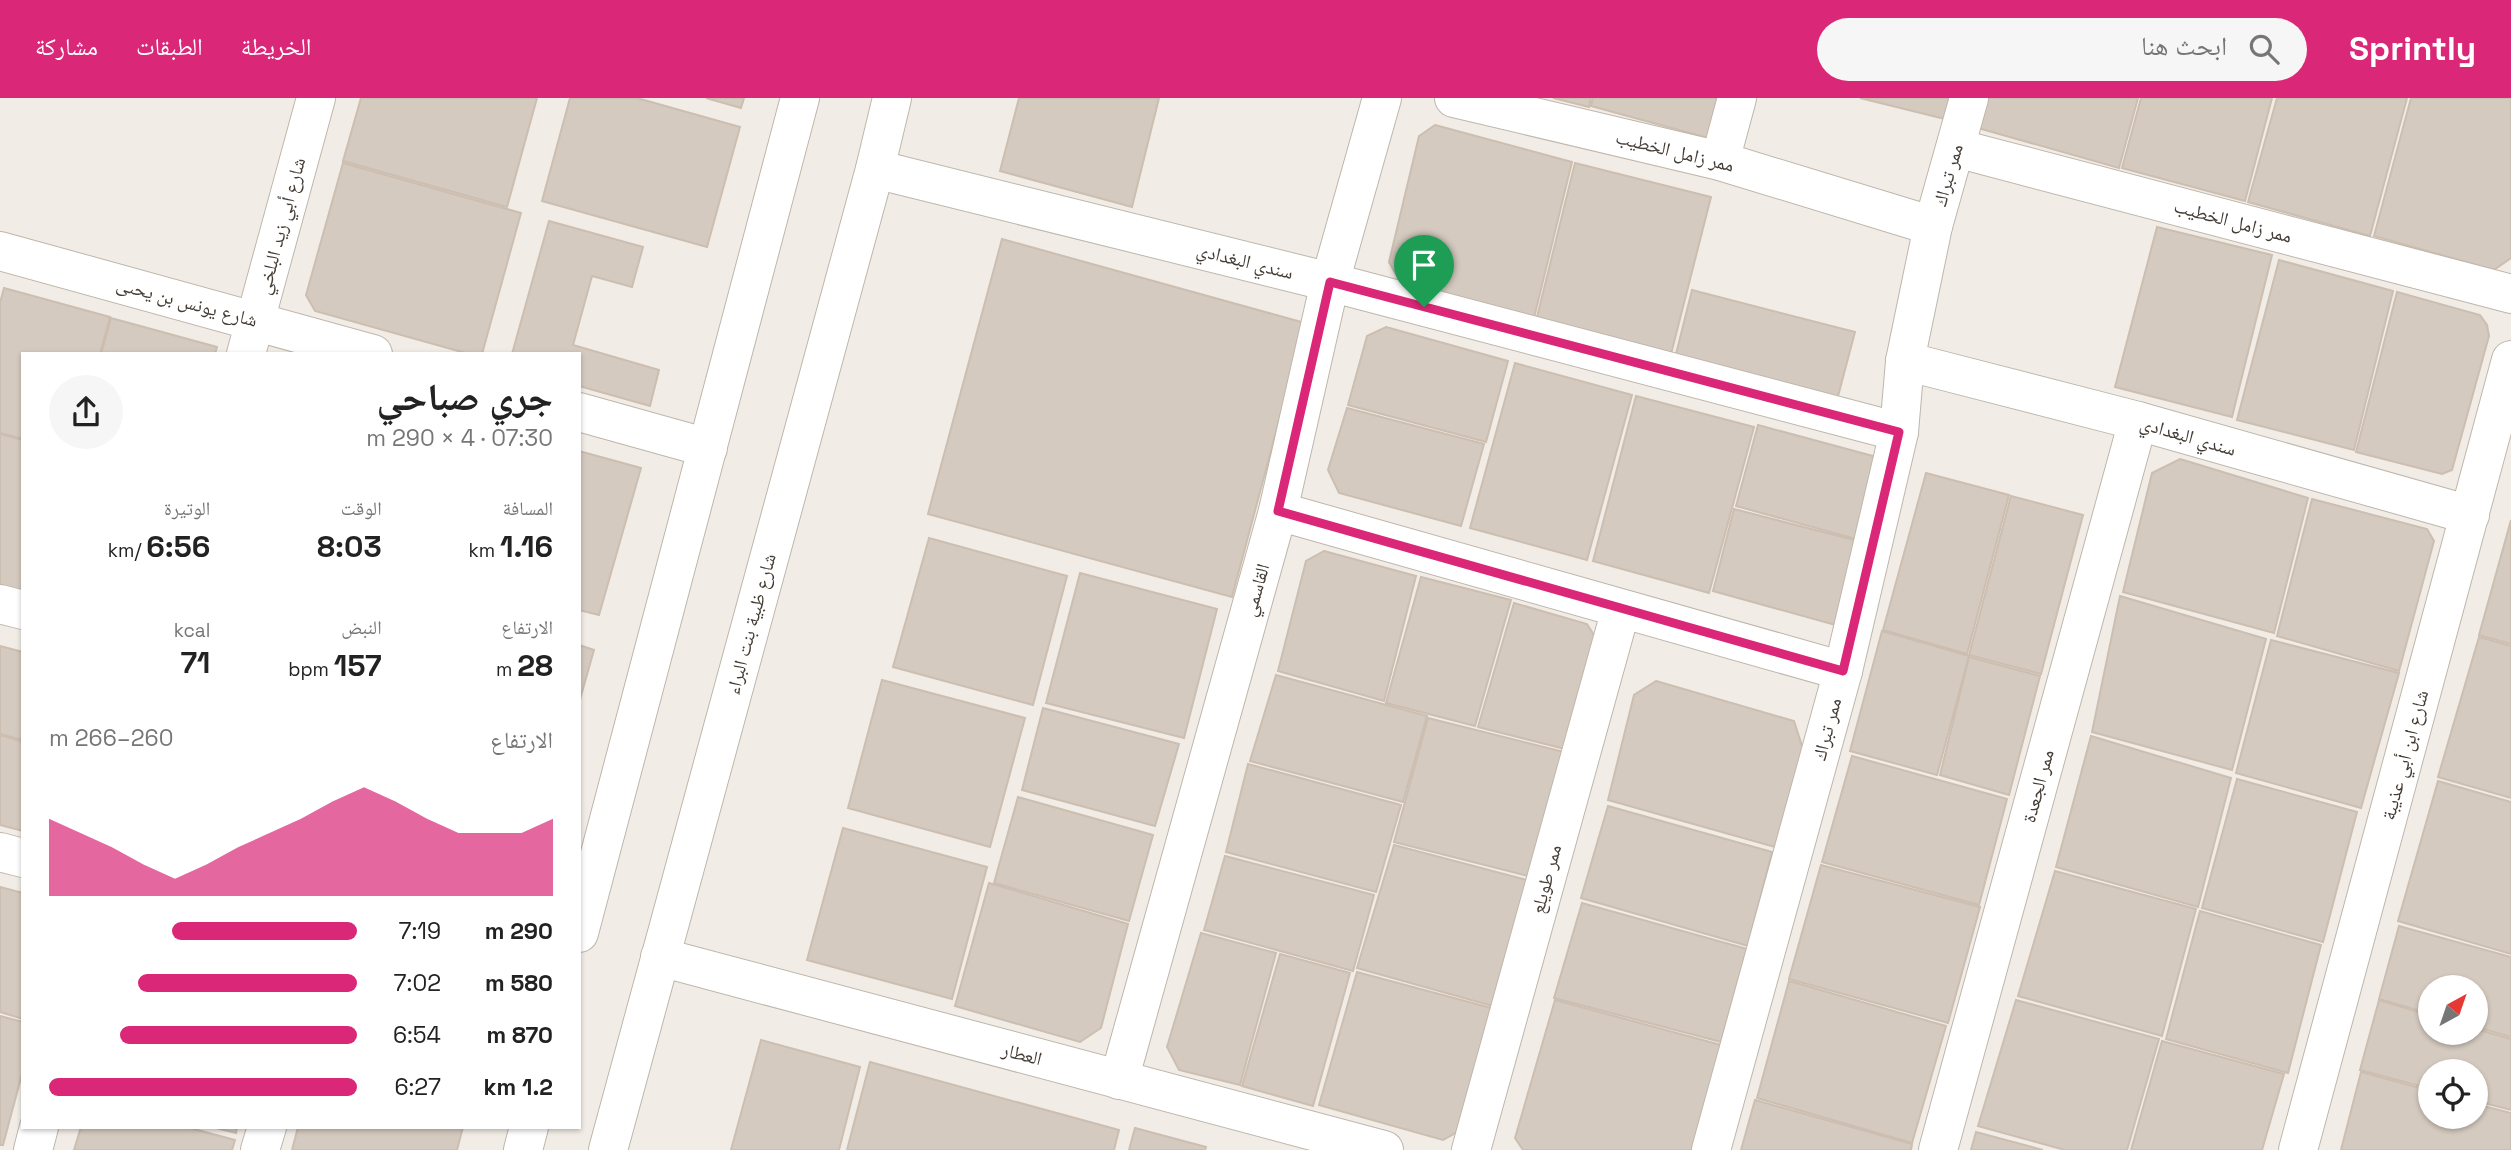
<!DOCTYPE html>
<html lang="ar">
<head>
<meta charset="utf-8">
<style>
	:root { --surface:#fff; --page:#f6f6f6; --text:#222; --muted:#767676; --accent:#db2777 }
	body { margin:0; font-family:"Space Grotesk","Noto Naskh Arabic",sans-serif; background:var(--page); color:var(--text); direction:rtl; height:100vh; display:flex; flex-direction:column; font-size:26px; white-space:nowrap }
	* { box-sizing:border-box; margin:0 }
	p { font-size:23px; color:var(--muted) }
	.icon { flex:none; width:38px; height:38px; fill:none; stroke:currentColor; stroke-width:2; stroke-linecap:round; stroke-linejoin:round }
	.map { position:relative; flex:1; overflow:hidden; direction:ltr }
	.panel { position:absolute; left:21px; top:254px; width:560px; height:777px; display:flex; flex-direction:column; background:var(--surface); border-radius:0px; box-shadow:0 2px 5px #0004; direction:rtl }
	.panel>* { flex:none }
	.needle { width:46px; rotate:40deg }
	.tools { position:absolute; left:2418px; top:877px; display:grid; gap:14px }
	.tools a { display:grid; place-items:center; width:70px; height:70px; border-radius:50%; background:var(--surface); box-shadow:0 2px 5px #0004; font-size:35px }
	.pin { position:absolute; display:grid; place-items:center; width:60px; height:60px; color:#fff; margin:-72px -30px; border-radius:50% 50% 50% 0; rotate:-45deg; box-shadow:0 0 7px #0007 }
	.pin .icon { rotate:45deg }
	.round { display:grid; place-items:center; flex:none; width:74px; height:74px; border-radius:37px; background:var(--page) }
	.head { display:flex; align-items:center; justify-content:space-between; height:119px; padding:0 28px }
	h1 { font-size:38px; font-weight:800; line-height:52px }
	.stats { display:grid; grid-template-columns:repeat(3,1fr); gap:10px; height:119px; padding:7px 28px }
	.stats div { display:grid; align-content:center }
	.stats b { font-size:30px; font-weight:800 }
	.stats small { font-size:19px; font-weight:400 }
	.stats p { font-size:19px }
	.chart { height:196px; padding:14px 28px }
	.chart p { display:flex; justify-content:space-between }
	.chart svg { width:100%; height:126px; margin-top:7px; fill:var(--accent); opacity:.7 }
	ul { padding:0 28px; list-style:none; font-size:23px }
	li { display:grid; grid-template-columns:112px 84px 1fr; align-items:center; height:52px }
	li i { height:18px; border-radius:9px; background:var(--accent) }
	header { display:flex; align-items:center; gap:42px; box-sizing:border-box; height:98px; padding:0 35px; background:var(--accent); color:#fff }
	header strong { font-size:33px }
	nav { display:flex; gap:38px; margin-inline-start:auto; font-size:24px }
	.search { width:490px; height:63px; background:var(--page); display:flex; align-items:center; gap:18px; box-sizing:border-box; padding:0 24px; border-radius:38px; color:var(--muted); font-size:26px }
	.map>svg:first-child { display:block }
</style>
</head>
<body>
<header>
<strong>Sprintly</strong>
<div class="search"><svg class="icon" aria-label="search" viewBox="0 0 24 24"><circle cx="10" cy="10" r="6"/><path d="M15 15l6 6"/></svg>ابحث هنا</div>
<nav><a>الخريطة</a><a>الطبقات</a><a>مشاركة</a></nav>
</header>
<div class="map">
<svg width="2511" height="1052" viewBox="0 0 2511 1052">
	<rect width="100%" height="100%" fill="#f1ede6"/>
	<g fill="#d5cabf" stroke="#ccbeb0" stroke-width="2">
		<path d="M361,0H537L507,109L343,63Z"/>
		<path d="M570,0H637L740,29L707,149L542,103Z"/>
		<path d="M706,0H744L741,10Z"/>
		<path d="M1019,0H1159L1132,109L1000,73Z"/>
		<path d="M1553,0H1591L1589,9Z"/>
		<path d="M1593,0H1718L1708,40L1591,8Z"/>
		<path d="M1860,0H1955L1949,22Z"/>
		<path d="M1987,0H2138L2119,70L1978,30Z"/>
		<path d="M2141,0H2272L2245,103L2122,70Z"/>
		<path d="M2277,0H2407L2370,138L2248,104Z"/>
		<path d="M2411,0H2511V160L2494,172L2374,138Z"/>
		<path d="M1435,27L1572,64L1533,224L1403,189L1389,164L1419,38Z"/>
		<path d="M343,65L521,115L482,256H469L315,213L306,197Z"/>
		<path d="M1575,65L1711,99L1670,260L1536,223Z"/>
		<path d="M549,123L643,149L632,189L592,178L573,247L659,272L650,308L579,288V256H512Z"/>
		<path d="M2157,129L2272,157L2232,319L2115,289Z"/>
		<path d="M1002,141L1305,225L1232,499L928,416Z"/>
		<path d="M2279,162L2393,193L2354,352L2237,322Z"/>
		<path d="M4,190L110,219L100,256H23V341L0,335V205Z"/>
		<path d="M1692,192L1855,234L1837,302L1675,260Z"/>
		<path d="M2397,194L2480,217L2487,227L2489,238L2452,372L2442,376L2356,354Z"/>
		<path d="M111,220L217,249L215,256H101Z"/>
		<path d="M1386,229L1508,263L1486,344L1348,307L1367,238Z"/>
		<path d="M1515,265L1632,297L1587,462L1470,430Z"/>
		<path d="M1636,298L1754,329L1709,495L1593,463Z"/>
		<path d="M1347,310L1484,346L1461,428L1339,395L1328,372Z"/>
		<path d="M1758,327L1884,361L1863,443L1736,408Z"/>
		<path d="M0,336L23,342V493L0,487Z"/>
		<path d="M579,353L641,370L599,517L579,512Z"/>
		<path d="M2180,361L2308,400L2274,535L2123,494L2152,375Z"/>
		<path d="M1926,375L2009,397L1967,556L1883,532Z"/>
		<path d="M2011,398L2083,417L2041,576L1969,557Z"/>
		<path d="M2312,401L2427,431L2434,443L2399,573L2277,538Z"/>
		<path d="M1734,411L1862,444L1839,528L1713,493Z"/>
		<path d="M2511,422V546L2479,537Z"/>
		<path d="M929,440L1067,478L1033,607L893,569Z"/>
		<path d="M1324,453L1416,478L1384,603L1278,573L1306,463Z"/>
		<path d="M1080,475L1217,511L1184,640L1046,605Z"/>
		<path d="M1421,479L1511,502L1475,628L1386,605Z"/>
		<path d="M2120,498L2266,541L2232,672L2092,634Z"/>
		<path d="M1514,505L1587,526L1594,537L1595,556L1565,651L1478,629Z"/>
		<path d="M1882,533L1969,558L1937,677L1850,653Z"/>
		<path d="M2479,539L2511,548V700L2438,679Z"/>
		<path d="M2271,542L2399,575L2361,710L2236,675Z"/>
		<path d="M579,547L594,552L579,605Z"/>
		<path d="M0,548L23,554V642L0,636Z"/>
		<path d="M1969,559L2040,578L2009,697L1940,677Z"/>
		<path d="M1276,577L1427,618L1403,704L1250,663Z"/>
		<path d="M882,582L1025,620L990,749L848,710Z"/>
		<path d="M1656,583L1794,623L1803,651L1775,749L1608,702L1634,597Z"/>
		<path d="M1043,610L1179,646L1155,728L1022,692Z"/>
		<path d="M1428,620L1564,654L1532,779L1394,744Z"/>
		<path d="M0,637L23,644V733L0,727Z"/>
		<path d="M2091,638L2231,680L2198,809L2056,769Z"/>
		<path d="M1852,658L2007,701L1979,807L1822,764Z"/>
		<path d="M1248,666L1401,707L1376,794L1226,754Z"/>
		<path d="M2237,681L2357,714L2323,844L2202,810Z"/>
		<path d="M2438,683L2511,704V856L2398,823Z"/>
		<path d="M1018,699L1153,737L1129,823L994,785Z"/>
		<path d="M1608,708L1772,754L1748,848L1581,800Z"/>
		<path d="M843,730L987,769L952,901L807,862Z"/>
		<path d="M1394,747L1531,783L1496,909L1357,870Z"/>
		<path d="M1225,758L1374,797L1353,873L1204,832Z"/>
		<path d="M1821,767L1980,809L1948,925L1789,881Z"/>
		<path d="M2055,773L2196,811L2162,938L2018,898Z"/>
		<path d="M989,785L1128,826L1101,930L1080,944L955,908Z"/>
		<path d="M0,789L23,795V921L0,914Z"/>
		<path d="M1582,805L1747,851L1721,944L1554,900Z"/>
		<path d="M2200,813L2321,847L2288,975L2166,941Z"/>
		<path d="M2399,828L2511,859V939L2476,929V889H2431V916L2379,901Z"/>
		<path d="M1201,835L1276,855L1240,987L1179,972L1167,949Z"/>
		<path d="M1280,856L1350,875L1313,1008L1242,988Z"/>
		<path d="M1357,874L1495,911L1459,1033L1443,1042L1319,1007Z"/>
		<path d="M1789,883L1946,928L1912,1045L1757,1000Z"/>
		<path d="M1555,902L1721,947L1692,1052H1523L1515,1040Z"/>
		<path d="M2016,902L2159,941L2127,1052H2065L1978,1028Z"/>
		<path d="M2379,902L2431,918V934H2476V931L2511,941V1012L2476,1003V973H2431V991L2360,972Z"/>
		<path d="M0,918L23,924V972L3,1047H0Z"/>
		<path d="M761,942L860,969L839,1052H731Z"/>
		<path d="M2162,943L2284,976L2262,1052H2131Z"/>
		<path d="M870,964L1119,1032L1114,1052H847Z"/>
		<path d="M2361,974L2431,993V1018H2476V1006L2511,1015V1052H2341Z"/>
		<path d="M1755,1002L1912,1046L1911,1052H1741Z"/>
		<path d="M81,1029H186L235,1042L232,1052H74Z"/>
		<path d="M212,1029H237L236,1035Z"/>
		<path d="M298,1029H463L457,1052H292Z"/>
		<path d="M1135,1030L1206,1049L1205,1052H1129Z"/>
		<path d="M1976,1034L2043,1052H1971Z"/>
	</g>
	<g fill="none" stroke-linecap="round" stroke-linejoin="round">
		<g stroke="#bfb6ac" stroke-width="40">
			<g id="minor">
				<path d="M1454,0L1720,63L1933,128"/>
				<path d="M1956,50L2511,196"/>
				<path d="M1720,63L1737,0"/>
				<path d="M875,71L1330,184L1899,334"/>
				<path d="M0,153L373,256"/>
				<path d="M246,256L316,0"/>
				<path d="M1905,263L2138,323L2470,417"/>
				<path d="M579,314L708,350"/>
				<path d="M1278,413L1843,573"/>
				<path d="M0,506L23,512"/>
				<path d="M0,754L23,760"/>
				<path d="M579,835L800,0"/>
				<path d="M660,859L1384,1052"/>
				<path d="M1119,982L1278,413L1330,184L1382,0"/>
				<path d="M33,1052L39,1029"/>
				<path d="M260,1052L267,1029"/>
				<path d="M523,1052L529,1029"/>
				<path d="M608,1052L875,71L892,0"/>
				<path d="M1471,1052L1621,511"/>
				<path d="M1711,1052L1843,573L1899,334L1905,263L1933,128L1969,0"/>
				<path d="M1938,1052L2138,323"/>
				<path d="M2298,1052L2511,262"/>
			</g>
		</g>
		<use href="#minor" stroke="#fff" stroke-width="38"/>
	</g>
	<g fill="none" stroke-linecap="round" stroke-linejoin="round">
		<g stroke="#fff" stroke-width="14">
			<path id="route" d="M1330,184L1899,334L1843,573L1278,413Z"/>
		</g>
		<use href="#route" stroke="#db2777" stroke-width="9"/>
	</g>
	<g text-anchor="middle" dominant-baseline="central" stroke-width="6" stroke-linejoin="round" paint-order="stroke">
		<g font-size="19" fill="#443d36" stroke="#fff">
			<text transform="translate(1675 53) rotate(14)">ممر زامل الخطيب</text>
			<text transform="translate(1948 77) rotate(-74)">ممر تبراك</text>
			<text transform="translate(2233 123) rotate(15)">ممر زامل الخطيب</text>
			<text transform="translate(281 128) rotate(-75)">شارع أبي زيد البلخي</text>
			<text transform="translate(1245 163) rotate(14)">سندي البغدادي</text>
			<text transform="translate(187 204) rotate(15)">شارع يونس بن يحىى</text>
			<text transform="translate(2188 338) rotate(16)">سندي البغدادي</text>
			<text transform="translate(1256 492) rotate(-74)">القاسمي</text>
			<text transform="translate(751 526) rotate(-75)">شارع ظبية بنت البراء</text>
			<text transform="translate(1827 631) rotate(-75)">ممر تبراك</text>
			<text transform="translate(2405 657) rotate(-75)">شارع ابن أبي عذيبة</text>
			<text transform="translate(2038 688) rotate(-75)">ممر الجعدة</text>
			<text transform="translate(1546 781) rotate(-75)">ممر طويلع</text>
			<text transform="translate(1022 956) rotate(15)">العطار</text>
		</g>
	</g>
</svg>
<div class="tools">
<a><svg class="needle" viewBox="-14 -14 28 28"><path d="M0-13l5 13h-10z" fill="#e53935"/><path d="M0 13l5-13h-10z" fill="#767676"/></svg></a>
<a><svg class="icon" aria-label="locate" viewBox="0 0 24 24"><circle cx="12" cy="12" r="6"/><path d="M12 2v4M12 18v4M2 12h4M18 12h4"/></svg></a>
</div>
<div class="pin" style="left:1424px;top:209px;background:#1e9e55"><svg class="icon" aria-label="arrive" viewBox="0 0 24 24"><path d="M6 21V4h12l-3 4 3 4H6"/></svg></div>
<section class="panel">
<div class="head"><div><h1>جري صباحي</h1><p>07:30 · 4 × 290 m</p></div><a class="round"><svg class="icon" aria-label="share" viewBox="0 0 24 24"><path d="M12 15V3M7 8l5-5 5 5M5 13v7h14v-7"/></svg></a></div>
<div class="stats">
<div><p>المسافة</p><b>1.16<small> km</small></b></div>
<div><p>الوقت</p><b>8:03</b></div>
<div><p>الوتيرة</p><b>6:56<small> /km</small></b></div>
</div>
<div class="stats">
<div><p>الارتفاع</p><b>28<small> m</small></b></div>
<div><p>النبض</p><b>157<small> bpm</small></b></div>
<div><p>kcal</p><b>71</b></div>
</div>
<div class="chart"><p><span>الارتفاع</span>260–266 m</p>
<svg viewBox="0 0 160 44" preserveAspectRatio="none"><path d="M0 44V17L10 22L20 27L30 33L40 38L50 33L60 27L70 22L80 17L90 11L100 6L110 11L120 17L130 22L140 22L150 22L160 17V44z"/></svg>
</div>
<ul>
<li><b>290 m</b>7:19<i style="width:60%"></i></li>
<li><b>580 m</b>7:02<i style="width:71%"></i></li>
<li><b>870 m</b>6:54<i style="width:77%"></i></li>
<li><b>1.2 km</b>6:27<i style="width:100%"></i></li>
</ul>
</section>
</div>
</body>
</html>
